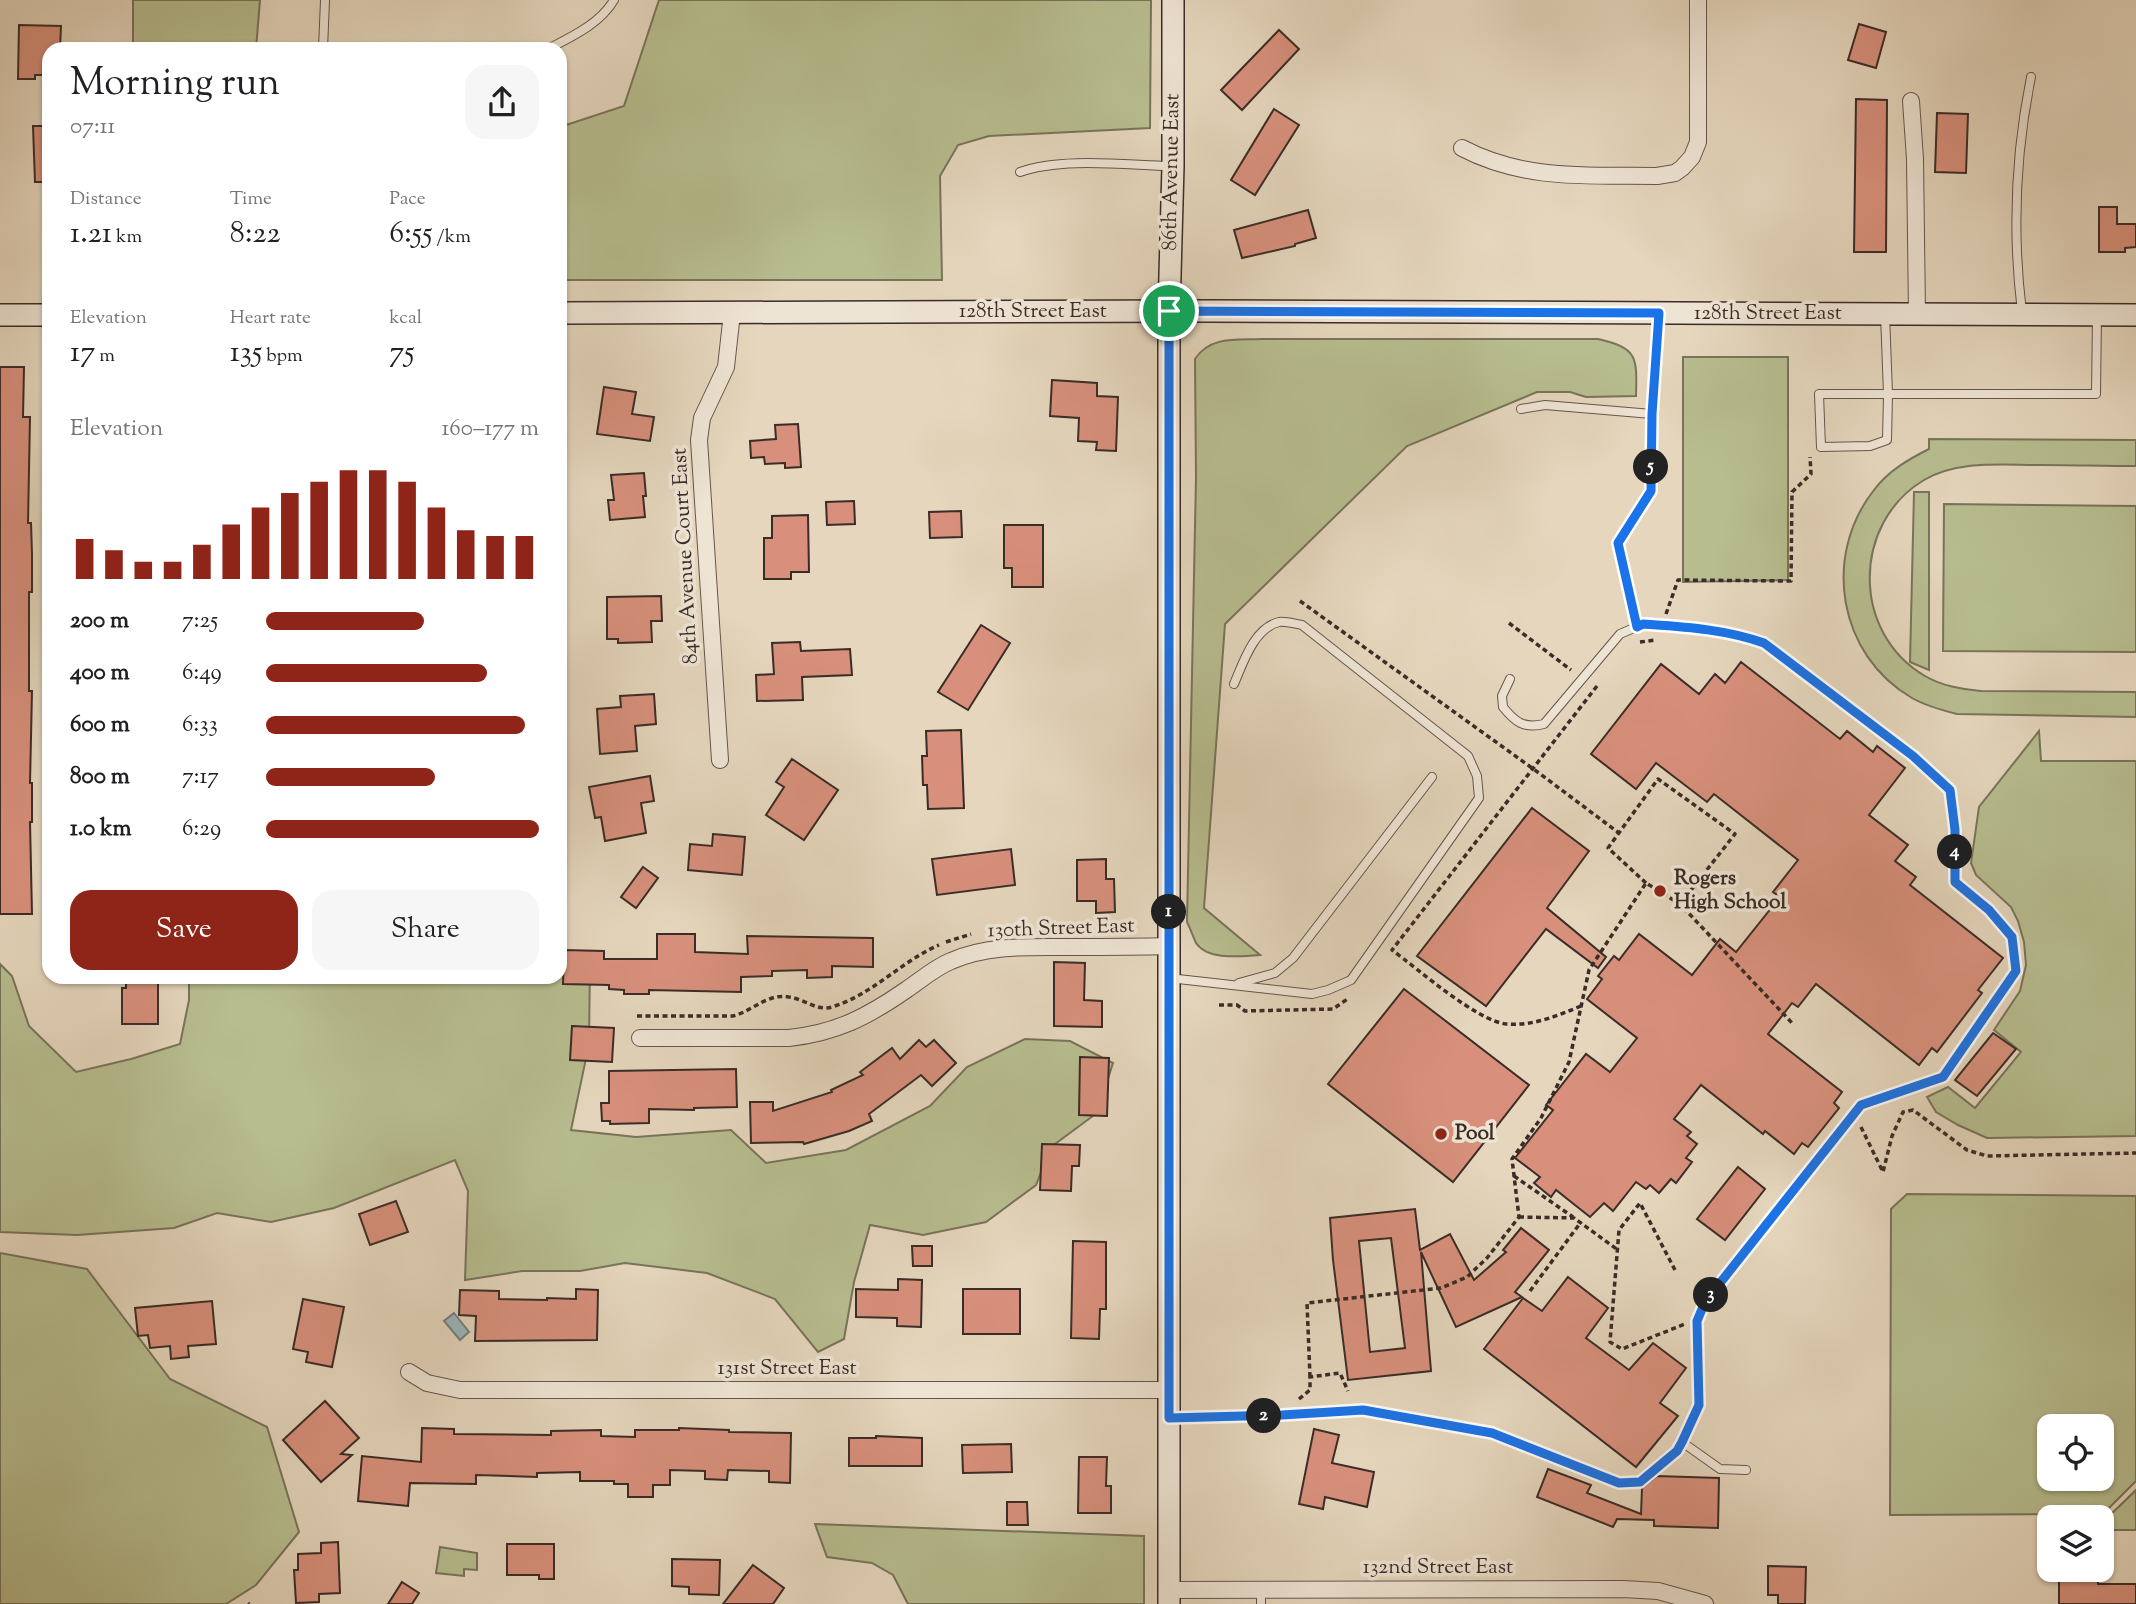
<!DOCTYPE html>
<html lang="en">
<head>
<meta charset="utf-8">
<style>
	:root { --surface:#fff; --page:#f6f6f6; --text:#202124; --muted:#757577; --accent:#8f2418 }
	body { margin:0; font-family:"Sorts Mill Goudy",serif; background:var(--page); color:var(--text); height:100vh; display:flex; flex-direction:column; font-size:26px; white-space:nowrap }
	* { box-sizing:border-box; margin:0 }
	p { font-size:23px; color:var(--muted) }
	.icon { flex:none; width:38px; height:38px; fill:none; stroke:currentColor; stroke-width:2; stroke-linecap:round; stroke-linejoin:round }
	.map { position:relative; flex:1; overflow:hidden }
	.drawer { position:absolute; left:42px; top:42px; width:525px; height:942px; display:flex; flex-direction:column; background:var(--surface); border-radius:21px; box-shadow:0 2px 5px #0004 }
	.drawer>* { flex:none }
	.fabs { position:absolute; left:2037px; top:1414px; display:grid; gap:14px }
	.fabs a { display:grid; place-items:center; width:77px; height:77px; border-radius:14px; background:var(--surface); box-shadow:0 2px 5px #0004; font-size:35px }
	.pin { position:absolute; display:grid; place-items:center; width:60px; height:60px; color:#fff; margin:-30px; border:4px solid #fff; border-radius:50%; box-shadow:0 2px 7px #0007 }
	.km { position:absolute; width:35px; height:35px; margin:-18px; border-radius:50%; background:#222; color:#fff; font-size:19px; line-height:35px; text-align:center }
	.round { display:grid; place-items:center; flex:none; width:74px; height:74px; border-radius:21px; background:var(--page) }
	.headline { display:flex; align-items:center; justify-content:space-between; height:119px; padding:0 28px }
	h1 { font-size:38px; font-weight:600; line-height:52px }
	.figures { display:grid; grid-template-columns:repeat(3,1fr); gap:10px; height:119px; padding:7px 28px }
	.figures div { display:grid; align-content:center }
	.figures b { font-size:30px; font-weight:600 }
	.figures small { font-size:19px; font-weight:400 }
	.figures p { font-size:19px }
	.chart { height:196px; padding:14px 28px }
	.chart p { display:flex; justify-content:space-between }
	.chart svg { width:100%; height:126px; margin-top:7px; stroke:var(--accent); stroke-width:6 }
	.cta { display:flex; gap:14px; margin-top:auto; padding:14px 28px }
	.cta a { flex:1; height:80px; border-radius:21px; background:var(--accent); color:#fff; font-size:28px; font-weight:600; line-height:80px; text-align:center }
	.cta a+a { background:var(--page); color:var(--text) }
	ul { padding:0 28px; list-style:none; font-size:23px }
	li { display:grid; grid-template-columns:112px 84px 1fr; align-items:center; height:52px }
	li i { height:18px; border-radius:9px; background:var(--accent) }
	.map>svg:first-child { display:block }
</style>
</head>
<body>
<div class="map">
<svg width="2136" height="1604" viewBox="0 0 2136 1604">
	<rect width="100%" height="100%" fill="#e5d6bd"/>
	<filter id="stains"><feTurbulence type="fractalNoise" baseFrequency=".00286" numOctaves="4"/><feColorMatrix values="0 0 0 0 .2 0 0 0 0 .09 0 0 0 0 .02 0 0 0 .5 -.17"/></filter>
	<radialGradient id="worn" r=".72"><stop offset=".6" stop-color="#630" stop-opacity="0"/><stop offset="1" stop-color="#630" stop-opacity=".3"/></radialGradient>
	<g fill="#b7bd8f" stroke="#78745b" stroke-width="2" fill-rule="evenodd">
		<path d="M133,0H260L256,49H133Z"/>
		<path d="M659,0H1151L1150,128L989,136L958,145L940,176L942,280H560V127L624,106Z"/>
		<path d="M1261,339H1598C1638,348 1637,357 1636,396L1586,397L1570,392H1537L1407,446L1225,624L1204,908L1260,955C1242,956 1208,961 1196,943C1193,936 1190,928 1187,922L1196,477L1195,359C1210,336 1236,340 1261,339Z"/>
		<path d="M1683,357H1788V580L1683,582Z"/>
		<path d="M1929,439L2136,440V466C2104,466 2072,465 2040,465C2001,465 1959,460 1924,480C1852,523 1851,633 1925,676C1942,686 1961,689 1981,691L2136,692V717L1957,714C1941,710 1926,706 1912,698C1838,655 1822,556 1874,490C1888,471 1909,459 1929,449Z"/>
		<path d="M1914,492H1929V670L1910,662Z"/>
		<path d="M1944,504L2136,506V652L1943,651Z"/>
		<path d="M2039,731L2041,761H2136V1136L1987,1138L1958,1125L1936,1112L1927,1097L1948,1087L1975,1108L2021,1052L1994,1030L2020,991L2026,965L2024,942L2018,921L2011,907L1976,875L1971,863L1979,807Z"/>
		<path d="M560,956L590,961L589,1044L571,1130L636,1137L731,1130L766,1163L846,1150L930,1106L967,1067L1025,1039L1070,1041L1113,1063L1097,1113L1051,1147L1036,1185L986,1222L923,1235L870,1225L854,1282L844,1339L818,1352L775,1299L707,1273L625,1263L580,1271H522L465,1280L468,1191L455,1160L334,1208L271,1222L217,1213L174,1228L77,1235L0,1232V964L12,976L29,1026L76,1072L131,1059L180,1044L189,1000V977H324L338,983L378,976H560Z"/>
		<path d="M1907,1194L2136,1196V1481L2103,1514L1890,1515L1891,1209ZM2049,1426H2102V1479H2049Z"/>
		<path d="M0,1253L87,1269L170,1379L267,1427L299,1532L256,1585L226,1604H0Z"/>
		<path d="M2136,1490V1530H2102V1523Z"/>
		<path d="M815,1524L1144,1536V1604H908L893,1575L872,1563L827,1557Z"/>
		<path d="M440,1547L477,1553V1570L464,1569V1576L436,1573Z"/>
	</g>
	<path fill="#9cb6bd" stroke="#757f81" stroke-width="2" d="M454,1313L469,1332L460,1340L444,1321Z"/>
	<g fill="#d8907c" stroke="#3a2c27" stroke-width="2" fill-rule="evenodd">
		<path d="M1859,24L1886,32L1876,68L1848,60Z"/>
		<path d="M19,25L61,26L60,49H49V75H35V79H18Z"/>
		<path d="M1279,30L1299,49L1242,110L1221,90Z"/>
		<path d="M1856,99L1887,100L1886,252H1854Z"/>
		<path d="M1274,109L1299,125L1255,195L1231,180Z"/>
		<path d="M1937,113L1968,114L1966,173L1935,172Z"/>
		<path d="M33,126H49V182H35Z"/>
		<path d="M2099,207H2117V224H2136V247L2125,248V252H2099Z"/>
		<path d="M1308,210L1316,238L1295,244V246L1242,258L1234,230Z"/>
		<path d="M0,367H24L23,417H30L28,523H31L32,554V592H29V691H32L30,783H32V822H30L32,914H0Z"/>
		<path d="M1052,380L1097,383V396L1118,397L1116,451L1096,450L1097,442L1078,441L1079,418L1050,416Z"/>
		<path d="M604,387L636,392L632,414L654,417L650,441L597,434Z"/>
		<path d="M798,424L801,467L785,468V463L765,464L764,457L751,458L750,441L776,439L775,425Z"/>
		<path d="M644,473L646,496H643L645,517L610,520L608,500H614L611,475Z"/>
		<path d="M854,501L855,524L827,525L826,502Z"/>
		<path d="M961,511L962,537L930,538L929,512Z"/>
		<path d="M808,515L809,572H791V579H764V538H772V516Z"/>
		<path d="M1004,525H1043V587H1012V568H1004Z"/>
		<path d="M661,596L662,621H651L652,642L618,643V639H607V597Z"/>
		<path d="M981,625L1010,643L968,710L938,692Z"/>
		<path d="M800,642L801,651L850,649L852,675L802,677L803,700L757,701L756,675L774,674L772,643Z"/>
		<path d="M1741,662L1840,739L1847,731L1873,752L1877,746L1905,768L1869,815L1908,845L1895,861L1916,877L1910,885L2003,958L1978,990L1982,993L1937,1052L1932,1048L1919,1065L1816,984L1798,1007L1792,1003L1768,1034L1842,1092L1834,1103L1839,1108L1808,1147L1802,1143L1794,1154L1765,1131L1763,1134L1701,1085L1674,1119L1691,1132L1687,1136L1697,1144L1686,1158L1692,1162L1676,1183L1671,1179L1659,1193L1650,1185L1646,1189L1636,1182L1613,1211L1604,1203L1590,1217L1556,1190L1551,1197L1534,1183L1540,1177L1515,1158L1553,1110L1546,1105L1586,1054L1610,1072L1637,1038L1587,999L1602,979L1598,976L1614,956L1619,960L1639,934L1692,975L1720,939L1736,952L1780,897L1773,892L1798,860L1714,794L1707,802L1656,763L1636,789L1591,754L1661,664L1699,694L1715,674L1725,683Z"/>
		<path d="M654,694L656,724L635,726L637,751L600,754L597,709L621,707L620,696Z"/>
		<path d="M961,730L964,808L928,809L927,785H923L922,756H927L926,731Z"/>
		<path d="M792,759L838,790L804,840L766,815L784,787L776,782Z"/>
		<path d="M650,776L654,801L641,803L646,833L605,841L601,817L595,818L589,787Z"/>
		<path d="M1532,808L1589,851L1547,908L1606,957L1598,968L1546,929L1486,1006L1417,956Z"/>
		<path d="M713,834L745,837L742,875L688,870L690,844L712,846Z"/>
		<path d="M1011,849L1015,885L937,895L932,859Z"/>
		<path d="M1106,859V879H1114L1115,912L1096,913V901H1077V860Z"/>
		<path d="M643,867L658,878L636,908L621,897Z"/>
		<path d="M657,934H695V952L748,954L747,936L873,938V967L832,966V977L807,978V970L772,971V976L741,977V992L649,990V994H624V990L609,989V985L563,984L564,950L604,951V959H657Z"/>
		<path d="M1054,962L1085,963L1084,1000L1102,1001V1027L1054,1026Z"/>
		<path d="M126,976H158V1024H122V988H126Z"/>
		<path d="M1404,989L1529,1085L1453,1182L1328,1084Z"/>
		<path d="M572,1026L614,1028L612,1062L570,1060Z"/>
		<path d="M1993,1033L2016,1049L1977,1096L1955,1080Z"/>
		<path d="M919,1040L926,1047L934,1040L956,1063L932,1086L921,1075L869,1114L872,1121L849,1131L804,1144L803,1142L751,1143L750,1102H773V1111L832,1092L831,1090L863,1075L860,1072L892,1048L900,1059Z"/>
		<path d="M1080,1057L1109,1058L1107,1116L1079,1115Z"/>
		<path d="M736,1069L737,1107L694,1108V1110L649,1109V1123L610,1124V1121H602L601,1103H609V1071Z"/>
		<path d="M1042,1144L1080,1145L1079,1166H1072L1071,1191L1040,1190Z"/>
		<path d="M1738,1167L1765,1189L1725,1240L1697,1219Z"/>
		<path d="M396,1201L408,1232L370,1245L359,1214Z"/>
		<path d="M1415,1209L1420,1250L1450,1234L1474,1280L1506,1252L1503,1250L1521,1228L1549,1250L1515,1292L1522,1297L1456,1327L1421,1252L1431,1371L1348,1380L1333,1260L1330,1218ZM1391,1238L1405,1348L1370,1352L1359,1241Z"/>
		<path d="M1073,1241L1106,1242V1309H1100L1099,1339L1071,1338Z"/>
		<path d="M912,1246H932V1266H913Z"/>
		<path d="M1568,1277L1608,1308L1586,1338L1629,1370L1653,1343L1686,1368L1660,1403L1678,1416L1636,1467L1484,1349L1523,1298L1542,1311Z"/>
		<path d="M898,1279L922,1280L921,1327L897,1326V1318L856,1317V1289L898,1290Z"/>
		<path d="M576,1289L598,1290L597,1340L475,1341L476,1316L459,1315L460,1290L499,1291V1299L547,1300V1298L576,1299Z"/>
		<rect x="963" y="1289" width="57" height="45"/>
		<path d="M303,1299L344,1307L332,1367L306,1362L308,1352L293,1349Z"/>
		<path d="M212,1301L216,1344L188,1346L189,1357L171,1359L170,1346L150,1348L148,1335L138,1336L135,1308Z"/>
		<path d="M325,1401L359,1438L341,1454L352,1455L321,1482L283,1440Z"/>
		<path d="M422,1428L454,1429V1434L551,1435V1431L601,1430V1436L635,1437V1430H679V1428L729,1430V1432L791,1433L790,1483L769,1482V1471L728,1470L727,1480L705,1479V1471L670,1470V1485H653V1497H628V1484H614V1481H580V1472L537,1473V1477L476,1475V1484L410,1483L408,1506L358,1501L362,1456L421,1462Z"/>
		<path d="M1314,1429L1339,1435L1332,1463L1374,1472L1367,1507L1325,1497L1323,1509L1299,1504Z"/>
		<path d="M876,1436L922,1438V1466H849V1438H876Z"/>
		<path d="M1011,1444L1012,1472L963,1473L962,1445Z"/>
		<path d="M1079,1457H1107L1106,1486H1111V1513H1078Z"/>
		<path d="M1548,1469L1591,1485L1587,1493L1641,1514L1642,1488L1657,1476L1719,1478L1718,1528L1654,1526V1520L1617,1519L1613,1527L1537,1497Z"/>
		<path d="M1007,1502H1027L1028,1525H1007Z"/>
		<path d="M338,1542L340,1593L319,1594V1602L296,1603L294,1570H298V1554L321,1553V1543Z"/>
		<path d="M507,1544H554V1579H539V1575H507Z"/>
		<path d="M672,1559L720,1560L719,1595L689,1594V1587L672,1586Z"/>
		<path d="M753,1565L784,1588L773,1604H723Z"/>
		<path d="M1768,1566L1806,1567L1805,1604H1778V1595H1768Z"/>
		<path d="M2059,1570H2098V1584H2136V1604H2059Z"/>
		<path d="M402,1582L419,1593L412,1604H388Z"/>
	</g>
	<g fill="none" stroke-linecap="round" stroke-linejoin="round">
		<g stroke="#65564c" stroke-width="10">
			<g id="lane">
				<path d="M323,49L325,0"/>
				<path d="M548,49C571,37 600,24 614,0"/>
				<path d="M1020,172C1061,157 1126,165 1170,166"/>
				<path d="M2022,312C2012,232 2015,156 2031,77"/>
				<path d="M1885,314L1888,394L1887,440L1870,446L1821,447L1819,394H2096L2097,315"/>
				<path d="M1521,409L1545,405L1652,414L1659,313"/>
				<path d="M1637,627L1618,543L1651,491L1652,414"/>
				<path d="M1169,978L1312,994L1328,990L1351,980L1479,798L1477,776L1468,756L1302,625C1295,624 1286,621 1279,622C1254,628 1243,663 1234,684"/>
				<path d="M1239,983L1275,973L1293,958L1432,777"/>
				<path d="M1170,1418L1282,1415L1363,1410L1492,1433L1619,1483L1640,1482L1677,1451L1682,1442L1699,1405L1697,1321L1705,1302L1861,1105L1943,1077L2016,971L2012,937L1989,910L1955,882V830L1950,790L1913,756L1764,643L1743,636L1705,628L1643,624L1620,634L1544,724C1524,729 1515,722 1503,707L1502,696L1510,679"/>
				<path d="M1682,1442L1720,1469L1746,1470"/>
				<path d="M1261,1604V1590"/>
			</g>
		</g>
		<g stroke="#65564c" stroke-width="18">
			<g id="street">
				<path d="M1911,101L1915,159L1917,314"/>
				<path d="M1462,148C1525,181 1588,175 1657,176L1675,173L1682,168L1692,157L1698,142V0"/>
				<path d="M720,760L699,440L702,418L726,367L732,313"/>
				<path d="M640,1038H789C836,1033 867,1017 906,990C921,980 934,968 951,961C987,945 1028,947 1067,947C1101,947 1135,947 1169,946"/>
				<path d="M409,1372L427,1383L460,1390H1169"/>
				<path d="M1169,1590L1623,1589L1658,1591L1705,1604"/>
			</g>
		</g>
		<g stroke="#3a2c27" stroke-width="24">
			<g id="secondary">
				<path d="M560,313L1208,311L2136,315"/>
				<path d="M0,315H49"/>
				<path d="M1169,1604V311L1173,166V0"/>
			</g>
		</g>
		<g stroke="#3a2c27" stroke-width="3.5" stroke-dasharray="5 3.5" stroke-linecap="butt">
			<path d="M1300,601L1539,773L1619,833"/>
			<path d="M1666,614L1678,580L1791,581L1792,492L1811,474L1810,457"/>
			<path d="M1509,623L1571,670"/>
			<path d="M1640,642L1656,640"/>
			<path d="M1646,883L1608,848L1658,779L1735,834L1680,904"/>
			<path d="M946,942L971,934"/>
			<path d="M1219,1005H1237L1245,1011L1333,1009L1349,998"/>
			<path d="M1581,1006C1557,1016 1533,1026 1507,1024C1478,1022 1418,969 1392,950L1597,686"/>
			<path d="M637,1016H733C753,1011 767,993 789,997C806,999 817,1013 835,1006C874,993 902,961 939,945"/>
			<path d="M1861,1127L1883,1172L1892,1136L1903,1112L1913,1110L1967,1150L1987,1156L2136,1153"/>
			<path d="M1514,1176L1573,1217"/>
			<path d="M1519,1217L1574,1218L1618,1250"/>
			<path d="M1675,1270L1640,1203L1619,1230L1610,1342L1622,1349L1685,1324"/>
			<path d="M1530,1291L1581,1222"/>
			<path d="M1310,1377L1307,1303L1441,1288L1467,1277L1487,1258L1519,1217L1512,1159L1541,1118L1569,1062L1589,970L1646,883L1680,904L1793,1024"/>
			<path d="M1299,1399L1310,1390V1377L1340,1373L1348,1391"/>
			<path d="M248,1603L249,1604"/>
		</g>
		<use href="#lane" stroke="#eee4d4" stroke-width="8"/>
		<use href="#street" stroke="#eee4d4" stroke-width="16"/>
		<use href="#secondary" stroke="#eee4d4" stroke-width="21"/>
	</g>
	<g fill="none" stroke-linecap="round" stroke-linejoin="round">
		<g stroke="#fff" stroke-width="14">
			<path id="route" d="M1169,311L1659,313L1652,414L1651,491L1618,543L1637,627L1643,624C1685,627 1724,629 1764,643L1913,756L1950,790L1955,830V882L1989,910L2012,937L2016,971L1943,1077L1861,1105L1705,1302L1697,1321L1699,1405L1682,1442L1677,1451L1640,1482L1619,1483L1492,1433L1363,1410L1282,1415L1169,1418Z"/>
		</g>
		<use href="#route" stroke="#1a73e8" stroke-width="9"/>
	</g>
	<g fill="#8f2418" stroke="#eee4d4" stroke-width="2.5">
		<circle cx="1660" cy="891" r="7"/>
		<circle cx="1441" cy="1134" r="7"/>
	</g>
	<g text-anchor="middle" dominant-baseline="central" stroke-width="7" stroke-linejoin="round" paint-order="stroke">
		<g font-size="21" fill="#3a2c27" stroke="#eee4d4">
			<text transform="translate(1172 172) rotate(-89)">86th Avenue East</text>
			<text x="1033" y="312">128th Street East</text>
			<text x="1768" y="314">128th Street East</text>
			<text transform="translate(686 556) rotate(-93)">84th Avenue Court East</text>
			<text transform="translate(1061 929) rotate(-2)">130th Street East</text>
			<text x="787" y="1369">131st Street East</text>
			<text x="1438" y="1568">132nd Street East</text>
		</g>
		<g font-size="21" font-weight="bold" fill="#3a2c27" stroke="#eee4d4" text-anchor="start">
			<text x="1674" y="879">Rogers<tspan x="1674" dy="24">High School</tspan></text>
			<text x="1455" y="1134">Pool</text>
		</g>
	</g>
	<rect width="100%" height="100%" filter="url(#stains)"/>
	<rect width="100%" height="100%" fill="url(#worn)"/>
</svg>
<div class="fabs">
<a><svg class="icon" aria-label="locate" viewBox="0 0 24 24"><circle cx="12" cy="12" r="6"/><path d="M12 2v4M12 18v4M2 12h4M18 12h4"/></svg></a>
<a><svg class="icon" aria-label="layers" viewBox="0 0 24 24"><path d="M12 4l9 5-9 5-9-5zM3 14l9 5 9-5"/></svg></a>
</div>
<div class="pin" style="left:1169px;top:311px;background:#1e9e55"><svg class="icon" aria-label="arrive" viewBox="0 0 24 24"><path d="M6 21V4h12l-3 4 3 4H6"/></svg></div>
<b class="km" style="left:1169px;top:912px">1</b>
<b class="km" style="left:1264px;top:1416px">2</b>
<b class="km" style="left:1711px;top:1295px">3</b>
<b class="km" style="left:1955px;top:852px">4</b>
<b class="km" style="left:1651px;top:467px">5</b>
<section class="drawer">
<div class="headline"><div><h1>Morning run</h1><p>07:11</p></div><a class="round"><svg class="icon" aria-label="share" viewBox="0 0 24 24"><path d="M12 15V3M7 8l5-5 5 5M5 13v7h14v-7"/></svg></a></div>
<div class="figures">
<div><p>Distance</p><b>1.21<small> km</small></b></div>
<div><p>Time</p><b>8:22</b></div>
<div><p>Pace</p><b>6:55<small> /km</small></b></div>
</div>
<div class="figures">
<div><p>Elevation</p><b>17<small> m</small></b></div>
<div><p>Heart rate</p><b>135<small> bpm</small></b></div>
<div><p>kcal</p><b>75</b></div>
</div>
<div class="chart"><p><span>Elevation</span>160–177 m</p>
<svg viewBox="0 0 160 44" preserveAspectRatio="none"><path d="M5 44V30M15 44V34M25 44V38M35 44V38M45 44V32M55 44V25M65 44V19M75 44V14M85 44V10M95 44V6M105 44V6M115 44V10M125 44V19M135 44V27M145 44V29M155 44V29"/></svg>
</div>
<ul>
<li><b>200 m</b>7:25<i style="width:58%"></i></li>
<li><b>400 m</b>6:49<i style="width:81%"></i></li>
<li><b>600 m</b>6:33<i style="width:95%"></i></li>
<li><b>800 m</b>7:17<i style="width:62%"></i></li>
<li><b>1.0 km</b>6:29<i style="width:100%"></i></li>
</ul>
<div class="cta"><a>Save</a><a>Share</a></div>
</section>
</div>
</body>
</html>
